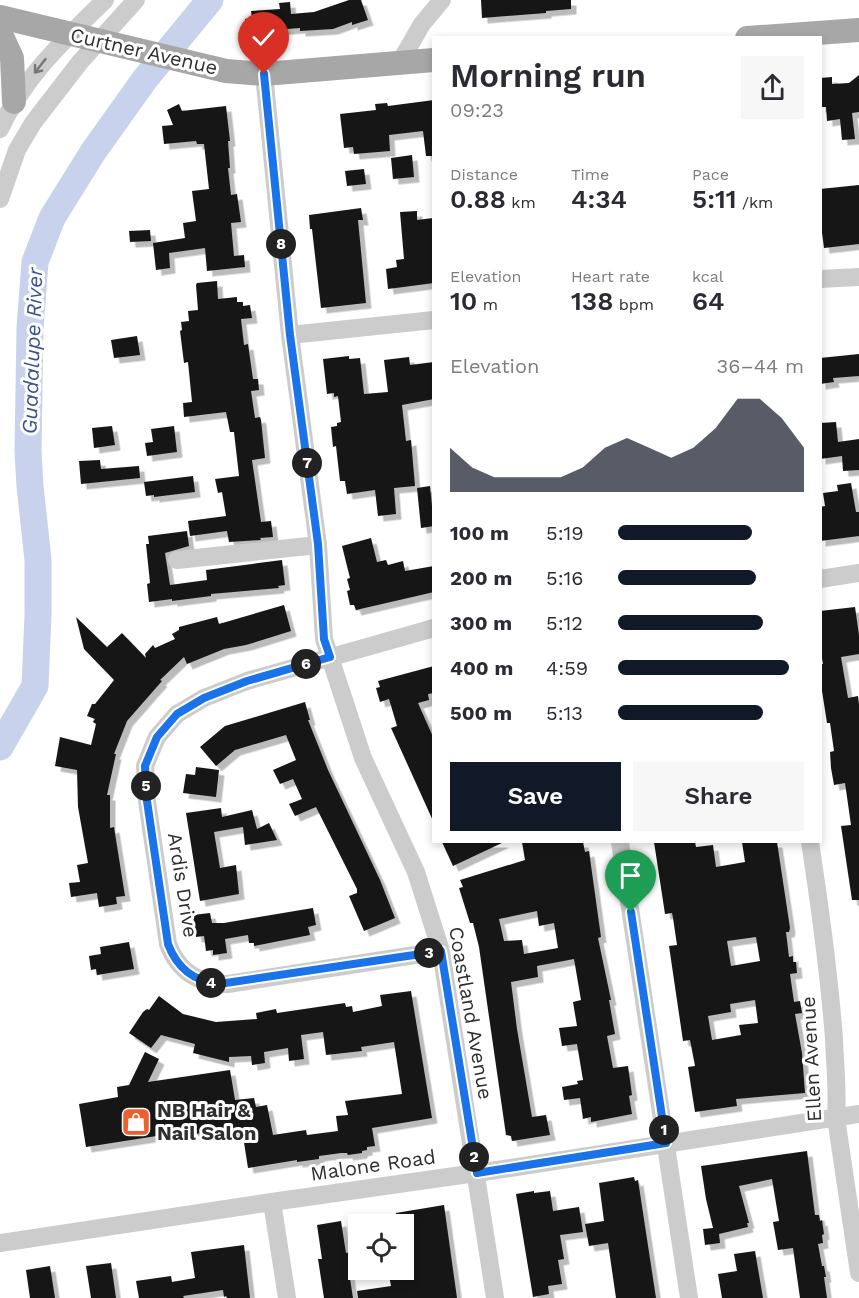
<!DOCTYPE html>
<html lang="en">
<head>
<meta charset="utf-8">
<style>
	:root { --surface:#fff; --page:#f7f7f7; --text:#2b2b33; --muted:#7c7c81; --accent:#111827 }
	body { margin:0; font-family:"Work Sans",sans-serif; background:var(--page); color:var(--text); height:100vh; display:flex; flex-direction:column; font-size:22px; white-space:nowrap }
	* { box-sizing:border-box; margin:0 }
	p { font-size:20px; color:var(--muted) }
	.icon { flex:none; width:33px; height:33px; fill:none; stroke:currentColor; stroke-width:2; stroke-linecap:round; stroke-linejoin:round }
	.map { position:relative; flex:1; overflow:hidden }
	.drawer { position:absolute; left:432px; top:36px; width:390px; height:807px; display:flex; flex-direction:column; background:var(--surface); border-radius:0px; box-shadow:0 3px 9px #0003 }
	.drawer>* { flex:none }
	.buttons { position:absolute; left:348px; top:1214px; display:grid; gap:12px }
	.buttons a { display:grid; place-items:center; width:66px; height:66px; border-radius:0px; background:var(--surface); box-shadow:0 3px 9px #0003; font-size:30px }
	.pin { position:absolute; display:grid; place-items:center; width:51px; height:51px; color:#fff; margin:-62px -26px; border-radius:50% 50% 50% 0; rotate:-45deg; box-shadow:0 0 6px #0007 }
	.pin .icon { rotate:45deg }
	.km { position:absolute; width:30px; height:30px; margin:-15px; border-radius:50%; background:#222; color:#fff; font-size:16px; line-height:30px; text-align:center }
	.round { display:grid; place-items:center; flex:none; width:63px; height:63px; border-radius:0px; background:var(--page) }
	.head { display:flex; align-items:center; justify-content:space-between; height:102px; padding:0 18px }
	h1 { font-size:33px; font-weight:600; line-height:45px }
	.metrics { display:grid; grid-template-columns:repeat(3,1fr); gap:9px; height:102px; padding:6px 18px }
	.metrics div { display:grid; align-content:center }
	.metrics b { font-size:26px; font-weight:600 }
	.metrics small { font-size:16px; font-weight:400 }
	.metrics p { font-size:16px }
	.chart { height:168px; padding:12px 18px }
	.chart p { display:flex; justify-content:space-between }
	.chart svg { width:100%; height:108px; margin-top:6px; fill:var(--accent); opacity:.7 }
	.button { display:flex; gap:12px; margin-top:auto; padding:12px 18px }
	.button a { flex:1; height:69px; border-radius:0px; background:var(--accent); color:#fff; font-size:24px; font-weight:600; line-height:69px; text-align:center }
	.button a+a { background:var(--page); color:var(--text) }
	ul { padding:0 18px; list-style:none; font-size:20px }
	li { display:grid; grid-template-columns:96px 72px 1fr; align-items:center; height:45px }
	li i { height:15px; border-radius:8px; background:var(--accent) }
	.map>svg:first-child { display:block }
</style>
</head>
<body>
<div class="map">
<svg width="859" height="1298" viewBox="0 0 859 1298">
	<defs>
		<filter id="shadow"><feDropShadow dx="5.5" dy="5.5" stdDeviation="0" flood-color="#0004"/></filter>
	</defs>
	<rect width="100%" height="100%" fill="#fff"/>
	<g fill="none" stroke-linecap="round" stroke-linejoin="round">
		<path stroke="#c8d2ec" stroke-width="27" d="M0,747L35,686L38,615V560L30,486L28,451L30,328L35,262L52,218L93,152L145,79L210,0"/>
	</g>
	<g fill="#161616" fill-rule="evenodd" filter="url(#shadow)">
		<path d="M349,0H361L368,20L352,25V22L333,29L300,31V28L261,31V33L247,35L245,19L252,18L251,11L280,9L279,3L290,2L291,14L314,12Z"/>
		<path d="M481,0H571V9L546,11V13L482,18Z"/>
		<path d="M859,75V112L852,113L855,139L842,140L840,119L827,121L826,107H820V78L832,77V84L849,83Z"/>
		<path d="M434,100V156H426L423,131L389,135L390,151L354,154L353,147L344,148L340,114L376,110L375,104L387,103L388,106Z"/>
		<path d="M179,104L182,111L226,106L230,141H228L230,168H228L231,195L237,194L241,222L231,223L234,256L244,255L245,267L207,271L205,248L169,253L170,268L156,270L153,243L185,238L183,223L196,221L192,191L209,189L204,144H197L196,141L164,144L162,126L173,125L167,110Z"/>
		<path d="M412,155L414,177L393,179L391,158Z"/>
		<path d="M364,169L366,184L347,186L345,171Z"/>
		<path d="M859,185V244L824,248L820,217V189Z"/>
		<path d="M361,208L363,220H358L366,303L321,308L312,229H310L309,215Z"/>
		<path d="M417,211V220L433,218L434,283L388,289L386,269L397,267L396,260L404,259L400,212Z"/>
		<path d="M150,230L151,241L130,242L129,231Z"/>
		<path d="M217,281L218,299L237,297V302H243V306L250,305L252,318L241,319L244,345L248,344L253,379H258L259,390L251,391L255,418L260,417L261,420L265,458L252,460L261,522L271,521L273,537L260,538L261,540L229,542L227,531L190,536L188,521L226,516L222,492L218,493L215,479L239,476L234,432H230L226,412L184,417L183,403L192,402L188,362L184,363L180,331L182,330L181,322L189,321L188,311L198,310L196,285L197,283Z"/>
		<path d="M137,336L140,355L114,358L111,340Z"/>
		<path d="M859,354V376L833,378L834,382L820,384V358Z"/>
		<path d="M349,356V359L360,358L364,394L388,392L384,360L409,357L410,365L434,362V399L402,405L406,441L411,440L415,486L394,488L396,514L378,516L375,490L347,494L345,481H340L336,446L333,447L331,427L337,426V423L341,422L338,396L334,397V393L327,394L323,359Z"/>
		<path d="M836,422L838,442L859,439V470L843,471L842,456L820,459V423Z"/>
		<path d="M112,426L115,445L94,448L92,428Z"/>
		<path d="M174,426L177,452L147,456L145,443L153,442L151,429Z"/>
		<path d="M100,460L101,469L139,466L140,478L81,484L79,461Z"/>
		<path d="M193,476L195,492L154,497V495L146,496L144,482Z"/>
		<path d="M851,483L856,512H859V536L820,541V507L825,506L823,493L838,491L837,485Z"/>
		<path d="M430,486L434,526L421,528L417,488Z"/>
		<path d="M187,531L189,546L165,553L170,585L207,580L206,570L282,560L285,585L278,586L279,588L211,594V596L172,601V599L149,602L147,584L150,583L146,544H149L148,536Z"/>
		<path d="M371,538L377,562L386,560L388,565L403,561L405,571L434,566V592L356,610L354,605H350L347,591L350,590L347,579L350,578L342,546Z"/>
		<path d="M284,605L291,631L246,645L224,649L187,664L184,657L160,680L162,681L127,721L114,754H116L107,795H110V828L114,827L125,896L116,897L117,904L99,907L97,893L71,897L69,883L80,882L77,865L88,863L78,807L77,770L55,766L60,737L91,745L96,724L93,722L95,719L87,716L92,704H95L114,680L84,649L76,617L107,647L122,633L146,658L145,654L153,645L155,648L175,639L172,634L179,630V627L217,617L219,624Z"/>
		<path d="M855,607L859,635V654L841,657L848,698L858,696L859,704V900H852L841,826L851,825L845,783L834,785L831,768L830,752L834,751L830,723H827L820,678V664H823L820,648V611Z"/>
		<path d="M434,666V693L428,694L429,700L418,703L434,739V823L391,728L397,726L389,699L380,702L376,688L380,687L378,681Z"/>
		<path d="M305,702L310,720H308L328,770L380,880L395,918L364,931L349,896L357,893V889L316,807L295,816L289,804L302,799L293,779L280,784L273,770L296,760L286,735L235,750L216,766L200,747L225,726Z"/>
		<path d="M196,767L219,770L216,797L183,793L186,774L195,775Z"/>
		<path d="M221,808L222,817L252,810L257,829L269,823L277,840L245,845L243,827L214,832L220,868L236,865L239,894L200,901L186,813Z"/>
		<path d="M442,842H504L453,866Z"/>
		<path d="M522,842H583L585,852L589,851L601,937L598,938L611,1000H609L615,1034L607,1036L613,1068L628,1066L632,1095L629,1096L632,1114L591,1122V1117L583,1119L580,1098L564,1100L562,1087L578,1084L577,1081L583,1080L577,1044L562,1046L559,1028L577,1026L573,1002L581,1000L574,959L537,966L538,977L511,982L517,1029L532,1117L546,1115L550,1135L512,1141L511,1136L506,1135L479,947L473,923H470L459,888L463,887L460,880L525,860ZM537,911L539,926L554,923L558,948L524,954L522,940L504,941L499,919Z"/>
		<path d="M654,842H695L696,847L713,845L716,867L745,862L742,842H777L790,928L789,932H786L789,957L793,956V962H796L797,973L790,974L794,1002L800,1001L802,1013L795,1014L802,1053L805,1093L736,1099L737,1106L695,1112L688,1067L695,1066L690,1040L683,1041L669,946L677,945L673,918L672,913L665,914ZM756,937L760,961L731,966L727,941ZM755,1000L758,1023L739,1025L741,1035L712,1040L708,1016L731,1012L730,1004Z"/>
		<path d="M313,908L316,925L308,927L310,935L254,946V943H249L248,935L225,939L227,953L213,955V950L206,951L204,936L196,937L193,915L210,913L212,923H224Z"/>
		<path d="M129,942L134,969L97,975L96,969L91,970L89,956L101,954L100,947Z"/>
		<path d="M411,991L432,1118L372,1128L375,1146L367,1147V1150L362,1151V1153L348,1155L347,1153H341L319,1156V1159L297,1162V1160L248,1168L243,1136L230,1135L231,1128L183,1136L182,1132L86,1147L79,1104L118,1097L117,1087L129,1085L145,1052L159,1059L148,1082L230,1070L235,1100L254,1098L256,1107L267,1105L273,1135L306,1130L307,1135L338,1131L336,1116L348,1115L345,1101L402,1094L394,1042L361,1047L362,1051L326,1055L323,1032L301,1035L304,1059L289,1061L288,1048L264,1052L265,1063L252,1065L251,1056L229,1057V1062L193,1053L195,1044L161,1035L151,1048L129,1033L143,1012L147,1009L149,1010L159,996L183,1014L216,1022L257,1019L256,1013L276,1009L277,1013L345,1003L346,1007L352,1006L353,1012L382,1006L380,995Z"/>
		<path d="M807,1151L815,1215H819L820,1221L822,1220L824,1234L822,1235L823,1243L818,1244L822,1266H824L826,1277H824L827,1298H800L793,1248L778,1250L773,1222L779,1221L772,1179L739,1186L749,1223H747L748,1227L719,1234L720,1243L705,1245L703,1229L713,1228L706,1199L701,1166Z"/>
		<path d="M634,1177L635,1181L638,1180L656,1298H616L608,1243L589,1246L585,1224L604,1221L599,1183Z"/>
		<path d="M534,1191V1193L550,1191L553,1211L579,1207L583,1232L560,1235L564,1259L558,1260L562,1284L548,1286L549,1294L533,1297L516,1194Z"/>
		<path d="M444,1205L457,1298H358L357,1291L391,1286L388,1270L404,1269V1224H398L396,1213Z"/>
		<path d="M341,1221L346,1253L358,1251V1264L348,1266L353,1298H324L318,1259H322L317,1225Z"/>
		<path d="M244,1245L250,1298H227L226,1296L224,1297L223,1290L183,1296L184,1298H139L136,1281L171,1276L172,1282L195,1278L191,1252Z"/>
		<path d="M755,1251L763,1298H722L718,1274L737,1271L734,1254Z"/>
		<path d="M111,1263L116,1298H91L86,1266Z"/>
		<path d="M50,1266L55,1298H30L26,1270Z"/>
	</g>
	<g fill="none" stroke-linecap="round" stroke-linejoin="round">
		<g stroke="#ccc" stroke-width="18">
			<path d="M400,62L422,24L442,0"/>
			<path d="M264,74L290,335L318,545L324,639L363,758L416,872L441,951L495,1298"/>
			<path d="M0,129C24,77 65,39 105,0"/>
			<path d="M0,199L17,150L33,123L80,62L136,0"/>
			<path d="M820,279L859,277"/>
			<path d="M290,335L434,320"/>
			<path d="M177,560L318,545"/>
			<path d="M820,579L859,573"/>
			<path d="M434,628L247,681L204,698L177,714L157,737L145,766L147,801L168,944C178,971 199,985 228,984L441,951"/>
			<path d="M620,842L689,1298"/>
			<path d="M810,842C820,907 829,973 834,1039C835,1065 838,1091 836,1118L859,1273"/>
			<path d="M272,1202L287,1298"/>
			<path d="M0,1243L272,1202L497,1170L859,1114"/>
		</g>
		<g stroke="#a7a7a7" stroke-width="24">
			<path d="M0,17L226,71L264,74L434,60"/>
			<path d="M0,32L12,58L14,102"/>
			<path d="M747,38L859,30"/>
		</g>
	</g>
	<defs><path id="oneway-shaft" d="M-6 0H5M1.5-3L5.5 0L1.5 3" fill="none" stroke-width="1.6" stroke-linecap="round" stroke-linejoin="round" transform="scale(1.5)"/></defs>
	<use stroke="#767676" href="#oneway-shaft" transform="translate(40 66) rotate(128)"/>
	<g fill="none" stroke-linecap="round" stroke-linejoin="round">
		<g stroke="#fff" stroke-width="12">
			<path id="route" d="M264,74L290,335L318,544L324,639L330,657L247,681L204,698L177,714L157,737L145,766L147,801L168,944C177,968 193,981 219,984L441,951L477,1173L666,1143L631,912"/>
		</g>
		<use href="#route" stroke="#1a73e8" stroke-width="8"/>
	</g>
	<defs>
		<g id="shop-square" transform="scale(1.5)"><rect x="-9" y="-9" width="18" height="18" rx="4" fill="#e8612e" stroke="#fff"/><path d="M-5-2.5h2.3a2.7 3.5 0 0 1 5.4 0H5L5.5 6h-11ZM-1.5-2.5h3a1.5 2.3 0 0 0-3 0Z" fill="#fff"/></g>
	</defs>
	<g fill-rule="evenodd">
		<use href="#shop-square" x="136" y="1122"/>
	</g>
	<g text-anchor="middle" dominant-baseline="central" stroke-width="6" stroke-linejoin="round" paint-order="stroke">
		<g font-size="20" fill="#2f2f2f" stroke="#fff">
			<text transform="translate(144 51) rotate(13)">Curtner Avenue</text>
			<text transform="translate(183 885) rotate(81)">Ardis Drive</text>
			<text transform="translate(471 1013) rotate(80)">Coastland Avenue</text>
			<text transform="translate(811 1059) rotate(-93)">Ellen Avenue</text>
			<text transform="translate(373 1165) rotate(-8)">Malone Road</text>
		</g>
		<g font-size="20" font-weight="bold" fill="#2f2f2f" stroke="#fff" text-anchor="start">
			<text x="157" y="1110">NB Hair &amp;<tspan x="157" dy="23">Nail Salon</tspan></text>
		</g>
		<g font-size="21" font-style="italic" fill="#3b5292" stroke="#fff">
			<text transform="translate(32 351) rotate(-88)">Guadalupe River</text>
		</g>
	</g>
</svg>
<div class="buttons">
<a><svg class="icon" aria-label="locate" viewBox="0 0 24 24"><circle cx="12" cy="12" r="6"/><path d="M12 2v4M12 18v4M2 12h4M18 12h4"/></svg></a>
</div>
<div class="pin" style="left:631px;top:912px;background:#1e9e55"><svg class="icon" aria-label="arrive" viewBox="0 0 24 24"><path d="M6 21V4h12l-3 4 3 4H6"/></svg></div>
<div class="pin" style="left:264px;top:74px;background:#d93025"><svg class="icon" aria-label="check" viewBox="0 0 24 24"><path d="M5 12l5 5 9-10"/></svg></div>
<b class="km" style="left:664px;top:1130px">1</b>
<b class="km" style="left:474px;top:1157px">2</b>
<b class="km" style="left:429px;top:953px">3</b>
<b class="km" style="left:211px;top:983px">4</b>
<b class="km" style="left:146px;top:786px">5</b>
<b class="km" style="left:306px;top:664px">6</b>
<b class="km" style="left:307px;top:463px">7</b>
<b class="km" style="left:281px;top:244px">8</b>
<section class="drawer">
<div class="head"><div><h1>Morning run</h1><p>09:23</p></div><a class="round"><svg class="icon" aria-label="share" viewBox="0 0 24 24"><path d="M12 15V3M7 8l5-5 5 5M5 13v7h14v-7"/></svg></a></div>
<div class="metrics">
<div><p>Distance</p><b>0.88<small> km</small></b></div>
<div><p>Time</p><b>4:34</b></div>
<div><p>Pace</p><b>5:11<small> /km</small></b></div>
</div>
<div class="metrics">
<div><p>Elevation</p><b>10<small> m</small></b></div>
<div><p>Heart rate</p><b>138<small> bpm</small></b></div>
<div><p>kcal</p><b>64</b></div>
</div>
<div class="chart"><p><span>Elevation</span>36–44 m</p>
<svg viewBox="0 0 160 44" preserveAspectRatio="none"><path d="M0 44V26L10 34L20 38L30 38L40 38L50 38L60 34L70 26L80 22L90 26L100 30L110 26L120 18L130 6L140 6L150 14L160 26V44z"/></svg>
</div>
<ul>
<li><b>100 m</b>5:19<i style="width:72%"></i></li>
<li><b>200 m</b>5:16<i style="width:74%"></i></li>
<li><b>300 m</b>5:12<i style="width:78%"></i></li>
<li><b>400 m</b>4:59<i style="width:92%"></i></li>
<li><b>500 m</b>5:13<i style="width:78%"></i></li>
</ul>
<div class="button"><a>Save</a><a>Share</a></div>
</section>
</div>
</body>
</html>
